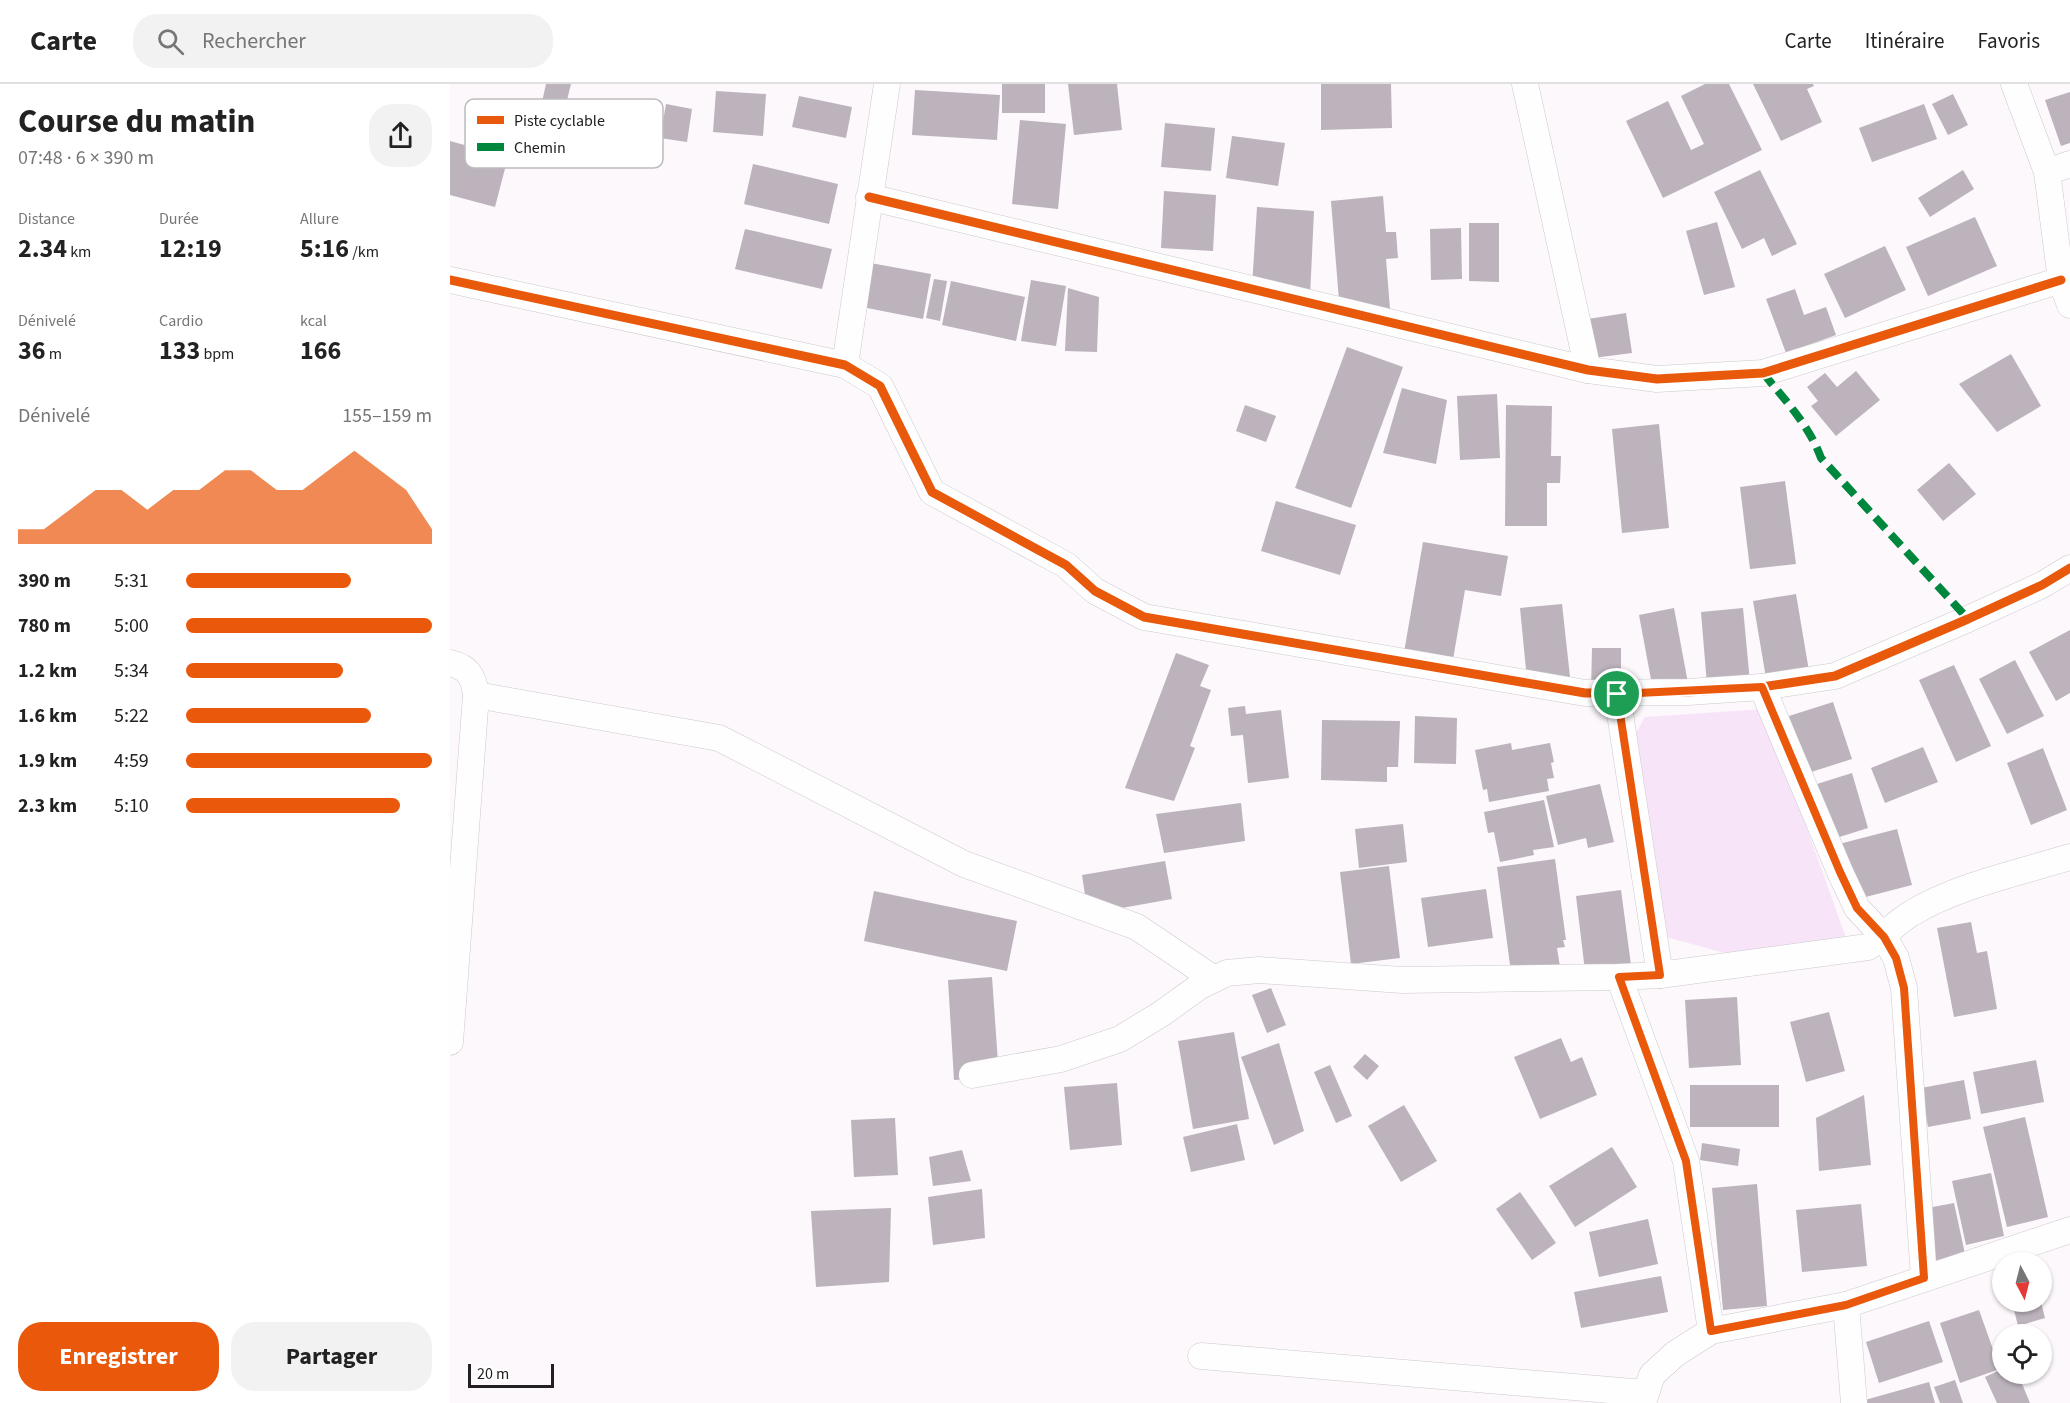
<!DOCTYPE html>
<html lang="fr">
<head>
<meta charset="utf-8">
<style>
	:root { --surface:#fff; --page:#f2f2f2; --text:#222; --muted:#767676; --line:#e0e0e0; --accent:#ea580c }
	body { margin:0; font-family:"Source Sans 3",sans-serif; background:var(--page); color:var(--text); height:100vh; display:flex; flex-direction:column; font-size:22px; white-space:nowrap }
	* { box-sizing:border-box; margin:0 }
	p { font-size:20px; color:var(--muted) }
	.icon { flex:none; width:33px; height:33px; fill:none; stroke:currentColor; stroke-width:2; stroke-linecap:round; stroke-linejoin:round }
	.map { position:relative; flex:1; overflow:hidden }
	.sheet { display:flex; flex-direction:column; background:var(--surface); width:450px }
	.sheet>* { flex:none }
	.needle { width:39px; rotate:173deg }
	.tools { position:absolute; left:1542px; top:1168px; display:grid; gap:12px }
	.tools a { display:grid; place-items:center; width:60px; height:60px; border-radius:50%; background:var(--surface); box-shadow:0 2px 4px #0004; font-size:30px }
	.scale { position:absolute; left:18px; bottom:15px; width:86px; box-sizing:border-box; padding-left:6px; border:3px solid #222023; border-top:0; font-size:16px; line-height:21px; white-space:nowrap; color:#222023; -webkit-text-stroke:4px #fff; paint-order:stroke }
	.pin { position:absolute; display:grid; place-items:center; width:51px; height:51px; color:#fff; margin:-26px; border:3px solid #fff; border-radius:50%; box-shadow:0 2px 6px #0007 }
	.round { display:grid; place-items:center; flex:none; width:63px; height:63px; border-radius:24px; background:var(--page) }
	.overview { display:flex; align-items:center; justify-content:space-between; height:102px; padding:0 18px }
	h1 { font-size:33px; font-weight:700; line-height:45px }
	.metrics { display:grid; grid-template-columns:repeat(3,1fr); gap:9px; height:102px; padding:6px 18px }
	.metrics div { display:grid; align-content:center }
	.metrics b { font-size:26px; font-weight:700 }
	.metrics small { font-size:16px; font-weight:400 }
	.metrics p { font-size:16px }
	.chart { height:168px; padding:12px 18px }
	.chart p { display:flex; justify-content:space-between }
	.chart svg { width:100%; height:108px; margin-top:6px; fill:var(--accent); opacity:.7 }
	.button { display:flex; gap:12px; margin-top:auto; padding:12px 18px }
	.button a { flex:1; height:69px; border-radius:24px; background:var(--accent); color:#fff; font-size:24px; font-weight:700; line-height:69px; text-align:center }
	.button a+a { background:var(--page); color:var(--text) }
	ul { padding:0 18px; list-style:none; font-size:20px }
	li { display:grid; grid-template-columns:96px 72px 1fr; align-items:center; height:45px }
	li i { height:15px; border-radius:8px; background:var(--accent) }
	header { display:flex; align-items:center; gap:36px; box-sizing:border-box; height:84px; padding:0 30px; background:var(--surface); border-bottom:2px solid var(--line) }
	header strong { font-size:28px }
	nav { display:flex; gap:33px; margin-inline-start:auto; font-size:21px }
	.search { width:420px; height:54px; background:var(--page); display:flex; align-items:center; gap:15px; box-sizing:border-box; padding:0 21px; border-radius:24px; color:var(--muted); font-size:22px }
	main { display:flex; flex:1; min-height:0 }
	.map>svg:first-child { display:block }
</style>
</head>
<body>
<header>
<strong>Carte</strong>
<div class="search"><svg class="icon" aria-label="search" viewBox="0 0 24 24"><circle cx="10" cy="10" r="6"/><path d="M15 15l6 6"/></svg>Rechercher</div>
<nav><a>Carte</a><a>Itinéraire</a><a>Favoris</a></nav>
</header>
<main>
<section class="sheet">
<div class="overview"><div><h1>Course du matin</h1><p>07:48 · 6 × 390 m</p></div><a class="round"><svg class="icon" aria-label="share" viewBox="0 0 24 24"><path d="M12 15V3M7 8l5-5 5 5M5 13v7h14v-7"/></svg></a></div>
<div class="metrics">
<div><p>Distance</p><b>2.34<small> km</small></b></div>
<div><p>Durée</p><b>12:19</b></div>
<div><p>Allure</p><b>5:16<small> /km</small></b></div>
</div>
<div class="metrics">
<div><p>Dénivelé</p><b>36<small> m</small></b></div>
<div><p>Cardio</p><b>133<small> bpm</small></b></div>
<div><p>kcal</p><b>166</b></div>
</div>
<div class="chart"><p><span>Dénivelé</span>155–159 m</p>
<svg viewBox="0 0 160 44" preserveAspectRatio="none"><path d="M0 44V38L10 38L20 30L30 22L40 22L50 30L60 22L70 22L80 14L90 14L100 22L110 22L120 14L130 6L140 14L150 22L160 38V44z"/></svg>
</div>
<ul>
<li><b>390 m</b>5:31<i style="width:67%"></i></li>
<li><b>780 m</b>5:00<i style="width:100%"></i></li>
<li><b>1.2 km</b>5:34<i style="width:64%"></i></li>
<li><b>1.6 km</b>5:22<i style="width:75%"></i></li>
<li><b>1.9 km</b>4:59<i style="width:100%"></i></li>
<li><b>2.3 km</b>5:10<i style="width:87%"></i></li>
</ul>
<div class="button"><a>Enregistrer</a><a>Partager</a></div>
</section>
<div class="map">
<svg width="1620" height="1319" viewBox="0 0 1620 1319">
	<rect width="100%" height="100%" fill="#fcf8fc"/>
	<path fill="#f8e4f9" d="M1314,625L1399,862L1282,871L1216,853L1182,656L1195,633Z"/>
	<g fill="#bcb3bc">
		<path d="M96,0H121L116,20L92,18Z"/>
		<rect x="552" y="0" width="43" height="29"/>
		<path d="M618,0H667L672,46L624,51Z"/>
		<path d="M871,0H941L942,44L871,46Z"/>
		<path d="M1255,0H1279L1312,66L1213,114L1176,37L1218,17L1241,66L1254,60L1231,12Z"/>
		<path d="M1303,0H1363L1364,2L1357,5L1372,38L1331,57Z"/>
		<path d="M465,6L550,11L547,56L462,51Z"/>
		<path d="M266,7L316,10L313,52L263,48Z"/>
		<path d="M1620,8V59L1611,62L1595,16Z"/>
		<path d="M1503,10L1518,41L1498,51L1482,20Z"/>
		<path d="M349,12L402,23L396,54L342,43Z"/>
		<path d="M216,20L242,25L237,58L210,54Z"/>
		<path d="M1474,20L1487,55L1422,78L1409,44Z"/>
		<path d="M570,36L616,40L608,125L562,120Z"/>
		<path d="M715,39L765,44L761,87L711,83Z"/>
		<path d="M782,52L835,59L828,102L776,94Z"/>
		<path d="M0,57L58,73L45,123L0,111Z"/>
		<path d="M303,80L388,100L379,140L294,120Z"/>
		<path d="M1310,86L1347,160L1322,172L1314,154L1292,165L1264,108Z"/>
		<path d="M1513,86L1524,105L1480,133L1468,114Z"/>
		<path d="M714,107L766,111L763,167L711,164Z"/>
		<path d="M933,112L936,148H946L948,174L936,175L940,225L890,229L881,117Z"/>
		<path d="M807,123L864,127L860,213L802,203Z"/>
		<path d="M1525,133L1547,182L1478,212L1456,163Z"/>
		<path d="M1267,138L1285,203L1254,211L1236,147Z"/>
		<path d="M1019,139H1049V198L1019,197Z"/>
		<path d="M1011,144L1012,195L981,196L980,145Z"/>
		<path d="M295,145L382,165L372,205L285,185Z"/>
		<path d="M1435,162L1456,206L1395,234L1374,190Z"/>
		<path d="M415,178L481,190L473,235L407,222Z"/>
		<path d="M484,195L497,197L490,237L476,234Z"/>
		<path d="M581,196L616,202L606,262L571,257Z"/>
		<path d="M501,197L575,213L566,257L492,241Z"/>
		<path d="M618,204L649,213L647,268L615,267Z"/>
		<path d="M1345,205L1354,231L1376,223L1386,251L1336,269L1316,215Z"/>
		<path d="M1176,229L1182,269L1143,274L1138,235Z"/>
		<path d="M897,263L953,283L901,424L845,404Z"/>
		<path d="M1561,270L1591,322L1547,348L1509,300Z"/>
		<path d="M1406,287L1430,316L1386,352L1361,322L1368,317L1357,303L1375,289L1387,303Z"/>
		<path d="M952,304L997,316L986,380L933,369Z"/>
		<path d="M1047,310L1050,374L1010,376L1007,312Z"/>
		<path d="M795,321L826,332L816,358L786,347Z"/>
		<path d="M1056,321L1102,322L1101,372H1111L1110,399H1097V442H1055Z"/>
		<path d="M1209,340L1219,444L1172,449L1162,345Z"/>
		<path d="M1499,379L1526,410L1493,437L1467,406Z"/>
		<path d="M1335,397L1346,480L1300,485L1290,403Z"/>
		<path d="M826,417L906,441L890,491L811,467Z"/>
		<path d="M973,458L1058,472L1051,512L1015,506L1001,587L952,580Z"/>
		<path d="M1346,510L1361,599L1318,606L1303,517Z"/>
		<path d="M1112,520L1121,602L1078,606L1070,524Z"/>
		<path d="M1224,524L1238,599L1203,606L1189,531Z"/>
		<path d="M1293,524L1301,609L1258,613L1251,528Z"/>
		<path d="M1620,546V609L1606,617L1579,568Z"/>
		<path d="M1142,564H1171V607H1141Z"/>
		<path d="M726,569L759,581L750,602L761,606L740,662L745,664L724,717L675,704Z"/>
		<path d="M1565,576L1594,632L1557,650L1529,595Z"/>
		<path d="M1504,581L1541,662L1506,678L1469,596Z"/>
		<path d="M1383,618L1402,675L1358,689L1339,632Z"/>
		<path d="M795,622L796,630L831,626L839,694L798,699L793,651L781,652L778,624Z"/>
		<path d="M965,632L1007,634L1006,680L964,679Z"/>
		<path d="M872,636L950,637L948,683H937V698L871,696Z"/>
		<path d="M1061,659L1062,666L1100,659L1104,678L1101,679L1104,694L1097,695L1099,707L1039,718L1037,705L1033,706L1025,666Z"/>
		<path d="M1473,663L1488,698L1435,719L1421,684Z"/>
		<path d="M1593,664L1617,726L1581,741L1557,679Z"/>
		<path d="M1402,689L1418,744L1383,755L1367,700Z"/>
		<path d="M1150,700L1164,758L1138,764L1136,754L1108,761L1096,712Z"/>
		<path d="M1094,716L1104,763L1083,766L1084,771L1050,778L1044,748L1038,749L1034,728Z"/>
		<path d="M791,719L795,757L714,769L706,730Z"/>
		<path d="M953,740L957,778L909,784L905,745Z"/>
		<path d="M1447,745L1462,801L1404,816L1389,760Z"/>
		<path d="M1105,775L1116,856H1113L1115,863L1107,864L1111,889L1062,896L1047,783Z"/>
		<path d="M715,777L722,815L638,830L632,791Z"/>
		<path d="M939,782L950,874L901,880L890,788Z"/>
		<path d="M1036,805L1043,854L978,863L971,814Z"/>
		<path d="M1171,806L1181,881L1135,887L1126,812Z"/>
		<path d="M424,807L567,837L557,887L414,857Z"/>
		<path d="M1521,838L1527,869L1537,867L1547,925L1504,933L1487,844Z"/>
		<path d="M542,893L549,993L504,996L498,896Z"/>
		<path d="M821,904L836,941L817,949L802,911Z"/>
		<path d="M1287,913L1291,981L1239,984L1235,916Z"/>
		<path d="M1379,928L1395,987L1356,998L1340,938Z"/>
		<path d="M784,948L799,1035L743,1045L728,957Z"/>
		<path d="M1111,954L1121,978L1132,973L1147,1011L1090,1035L1064,973Z"/>
		<path d="M829,959L854,1047L824,1061L791,973Z"/>
		<path d="M915,970L929,982L917,996L903,983Z"/>
		<path d="M1586,976L1594,1018L1531,1030L1523,988Z"/>
		<path d="M880,981L902,1032L886,1039L864,988Z"/>
		<path d="M1514,996L1521,1035L1478,1043L1471,1004Z"/>
		<path d="M667,999L672,1061L620,1066L614,1003Z"/>
		<rect x="1240" y="1001" width="89" height="42"/>
		<path d="M1414,1011L1421,1081L1369,1087L1366,1034Z"/>
		<path d="M954,1021L987,1077L951,1098L918,1042Z"/>
		<path d="M1575,1033L1598,1133L1557,1143L1533,1043Z"/>
		<path d="M445,1034L448,1091L404,1093L401,1036Z"/>
		<path d="M787,1040L795,1076L741,1088L733,1053Z"/>
		<path d="M1252,1059L1290,1065L1288,1082L1250,1076Z"/>
		<path d="M1162,1063L1187,1103L1125,1143L1099,1102Z"/>
		<path d="M512,1066L521,1097L483,1102L479,1073Z"/>
		<path d="M1541,1089L1554,1152L1516,1161L1502,1097Z"/>
		<path d="M1307,1100L1317,1222L1273,1226L1262,1104Z"/>
		<path d="M532,1105L535,1154L483,1161L478,1113Z"/>
		<path d="M1070,1108L1106,1159L1082,1176L1046,1125Z"/>
		<path d="M1504,1119L1515,1170L1483,1177L1472,1125Z"/>
		<path d="M1411,1120L1417,1182L1352,1188L1346,1126Z"/>
		<path d="M441,1124L439,1198L366,1203L361,1127Z"/>
		<path d="M1198,1135L1208,1180L1149,1193L1139,1148Z"/>
		<path d="M1211,1192L1218,1228L1131,1244L1124,1208Z"/>
		<path d="M1562,1218H1591L1595,1234L1568,1242Z"/>
		<path d="M1529,1226L1550,1285L1510,1299L1490,1239Z"/>
		<path d="M1479,1237L1493,1278L1429,1299L1416,1258Z"/>
		<path d="M1552,1285V1290H1568L1580,1319H1547L1535,1293Z"/>
		<path d="M1505,1296L1513,1319H1490L1484,1303Z"/>
		<path d="M1479,1298L1485,1319H1416L1415,1316Z"/>
	</g>
	<g fill="none" stroke-linecap="round" stroke-linejoin="round">
		<g stroke="#ccc9cc" stroke-width="27">
			<g id="street">
				<path d="M1075,0L1138,286"/>
				<path d="M1564,0L1597,88L1611,196L1620,221"/>
				<path d="M1597,88L1620,80"/>
				<path d="M419,113L1138,286L1207,295L1313,289L1611,196"/>
				<path d="M0,196L395,281L430,302L482,408L616,481L645,507L694,533L1135,609L1238,608L1312,603L1385,592L1518,535L1592,501L1620,484"/>
				<path d="M395,281L437,0"/>
				<path d="M0,579C18,583 24,593 26,611L0,958"/>
				<path d="M1312,603L1390,788L1407,824L1434,853L1446,874L1454,904L1474,1194"/>
				<path d="M1167,610L1210,891"/>
				<path d="M26,611L269,654L514,780L687,843L764,895"/>
				<path d="M1169,893L1236,1077L1261,1247"/>
				<path d="M522,991L611,975L670,955L711,930L750,902L777,889L809,886L952,896L1169,893L1210,891L1418,863C1434,853 1446,838 1462,829C1509,801 1568,789 1620,773"/>
				<path d="M1396,1221L1404,1319"/>
				<path d="M751,1272L1195,1309"/>
				<path d="M1193,1319L1202,1291L1225,1270L1261,1247L1396,1221L1620,1146"/>
			</g>
		</g>
		<use href="#street" stroke="#fffeff" stroke-width="26"/>
		<path stroke="#00873e" stroke-width="8" stroke-dasharray="15 8" stroke-linecap="butt" d="M1313,289C1335,316 1359,341 1371,374L1518,535"/>
		<g stroke="#fff" stroke-width="13">
			<g id="cycleway">
				<path d="M419,113L1138,286L1207,295L1313,289L1611,196"/>
				<path d="M0,196L395,281L430,302L482,408L616,481L645,507L694,533L1135,609L1238,608L1312,603L1385,592L1518,535L1592,501L1620,484"/>
			</g>
		</g>
		<use href="#cycleway" stroke="#e8590c" stroke-width="9"/>
	</g>
	<g fill="none" stroke-linecap="round" stroke-linejoin="round">
		<g stroke="#fff" stroke-width="12">
			<path id="route" d="M1312,603L1390,788L1407,824L1434,853L1446,874L1454,904L1474,1194L1396,1221L1261,1247L1236,1077L1169,893L1210,891L1167,610Z"/>
		</g>
		<use href="#route" stroke="#ea580c" stroke-width="8"/>
	</g>
	<rect x="15" y="15" width="198" height="69" rx="9" fill="#fff" stroke="#bdbcbd" stroke-width="1.5"/>
	<rect x="27" y="32" width="27" height="8" fill="#e8590c"/>
	<rect x="27" y="59" width="27" height="8" fill="#00873e"/>
	<g font-size="16" fill="#222023">
		<text x="64" y="42">Piste cyclable</text>
		<text x="64" y="69">Chemin</text>
	</g>
</svg>
<div class="tools">
<a><svg class="needle" viewBox="-14 -14 28 28"><path d="M0-13l5 13h-10z" fill="#e53935"/><path d="M0 13l5-13h-10z" fill="#767676"/></svg></a>
<a><svg class="icon" aria-label="locate" viewBox="0 0 24 24"><circle cx="12" cy="12" r="6"/><path d="M12 2v4M12 18v4M2 12h4M18 12h4"/></svg></a>
</div>
<div class="scale">20 m</div>
<div class="pin" style="left:1167px;top:610px;background:#1e9e55"><svg class="icon" aria-label="arrive" viewBox="0 0 24 24"><path d="M6 21V4h12l-3 4 3 4H6"/></svg></div>
</div>
</main>
</body>
</html>
